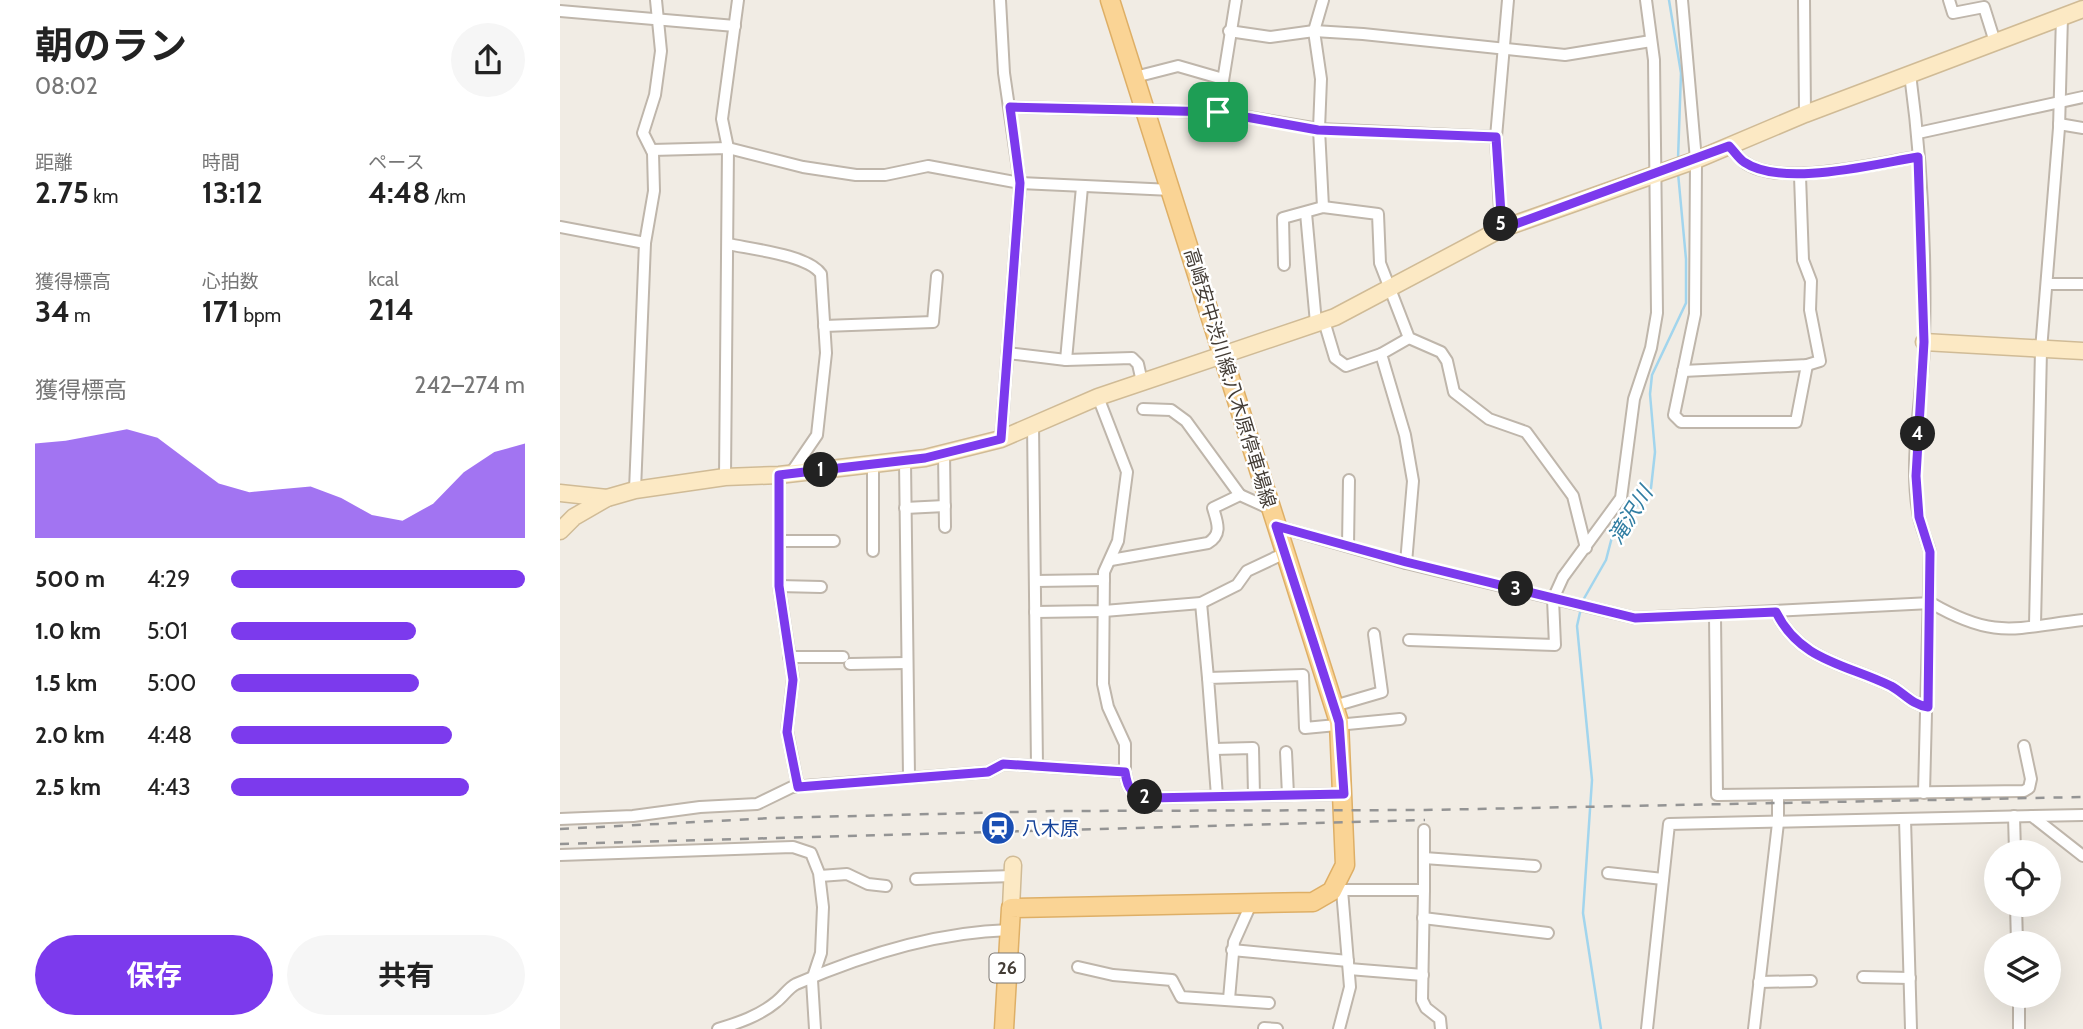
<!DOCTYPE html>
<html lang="ja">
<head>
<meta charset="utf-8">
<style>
	:root { --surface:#fff; --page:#f6f6f6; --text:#222; --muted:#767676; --accent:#7c3aed }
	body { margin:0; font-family:Cabin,"Noto Sans JP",sans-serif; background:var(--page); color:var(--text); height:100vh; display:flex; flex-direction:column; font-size:26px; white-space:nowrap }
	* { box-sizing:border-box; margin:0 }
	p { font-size:23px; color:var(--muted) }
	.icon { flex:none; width:38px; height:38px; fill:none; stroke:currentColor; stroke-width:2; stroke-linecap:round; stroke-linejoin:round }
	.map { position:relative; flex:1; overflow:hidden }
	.sheet { display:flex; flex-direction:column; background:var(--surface); width:560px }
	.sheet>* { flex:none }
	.controls { position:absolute; left:1424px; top:840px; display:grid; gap:14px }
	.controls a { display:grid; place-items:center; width:77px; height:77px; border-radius:50%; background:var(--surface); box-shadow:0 7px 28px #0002; font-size:35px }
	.pin { position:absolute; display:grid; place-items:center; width:60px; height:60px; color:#fff; margin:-30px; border-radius:14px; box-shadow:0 4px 10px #0006 }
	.km { position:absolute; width:35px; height:35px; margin:-18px; border-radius:50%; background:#222; color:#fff; font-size:19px; line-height:35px; text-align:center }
	.round { display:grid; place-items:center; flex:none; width:74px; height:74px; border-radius:37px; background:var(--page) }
	.summary { display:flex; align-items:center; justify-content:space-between; height:119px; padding:0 35px }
	h1 { font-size:38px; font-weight:700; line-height:52px }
	.metrics { display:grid; grid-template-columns:repeat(3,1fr); gap:10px; height:119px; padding:7px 35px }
	.metrics div { display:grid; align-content:center }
	.metrics b { font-size:30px; font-weight:700 }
	.metrics small { font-size:19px; font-weight:400 }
	.metrics p { font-size:19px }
	.chart { height:196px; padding:14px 35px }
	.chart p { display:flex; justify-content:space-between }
	.chart svg { width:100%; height:126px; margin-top:7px; fill:var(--accent); opacity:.7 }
	.action { display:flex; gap:14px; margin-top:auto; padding:14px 35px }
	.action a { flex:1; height:80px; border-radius:42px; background:var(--accent); color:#fff; font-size:28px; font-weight:700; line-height:80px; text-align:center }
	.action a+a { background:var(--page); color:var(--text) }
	ul { padding:0 35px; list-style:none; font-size:23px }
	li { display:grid; grid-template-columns:112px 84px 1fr; align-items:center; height:52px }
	li i { height:18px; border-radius:9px; background:var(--accent) }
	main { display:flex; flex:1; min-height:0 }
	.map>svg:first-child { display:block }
</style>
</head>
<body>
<main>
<section class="sheet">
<div class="summary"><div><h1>朝のラン</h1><p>08:02</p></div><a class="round"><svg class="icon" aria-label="share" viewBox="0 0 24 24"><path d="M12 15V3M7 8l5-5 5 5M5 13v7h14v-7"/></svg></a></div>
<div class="metrics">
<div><p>距離</p><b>2.75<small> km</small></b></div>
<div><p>時間</p><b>13:12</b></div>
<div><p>ペース</p><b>4:48<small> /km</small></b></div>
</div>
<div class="metrics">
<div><p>獲得標高</p><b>34<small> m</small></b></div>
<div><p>心拍数</p><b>171<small> bpm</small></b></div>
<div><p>kcal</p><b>214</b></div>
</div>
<div class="chart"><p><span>獲得標高</span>242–274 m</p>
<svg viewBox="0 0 160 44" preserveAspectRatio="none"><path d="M0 44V11L10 10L20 8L30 6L40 9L50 17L60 25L70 28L80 27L90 26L100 30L110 36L120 38L130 32L140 21L150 14L160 11V44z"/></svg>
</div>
<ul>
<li><b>500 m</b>4:29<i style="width:100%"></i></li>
<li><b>1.0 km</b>5:01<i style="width:63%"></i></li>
<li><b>1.5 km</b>5:00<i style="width:64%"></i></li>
<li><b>2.0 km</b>4:48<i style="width:75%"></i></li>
<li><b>2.5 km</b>4:43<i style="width:81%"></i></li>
</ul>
<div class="action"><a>保存</a><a>共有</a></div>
</section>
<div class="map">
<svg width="1523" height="1029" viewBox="0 0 1523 1029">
	<rect width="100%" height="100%" fill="#f1ece4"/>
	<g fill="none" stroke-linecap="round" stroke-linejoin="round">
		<g stroke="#a2d5ed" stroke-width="2.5">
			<path d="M1109,0L1121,73L1118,159"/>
			<path d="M1022,602L1046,560L1052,537L1091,488L1095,452L1090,394L1092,375L1126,303V259L1118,173"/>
			<path d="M1021,608L1017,626L1032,780L1023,913L1041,1029"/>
		</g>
		<g stroke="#bfb6ab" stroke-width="14">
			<g id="street">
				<path d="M440,0L444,73L460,183L441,439"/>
				<path d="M763,0L754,31L761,79L759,129L763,207"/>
				<path d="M1122,0L1136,160L1135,314L1114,415L1121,422H1236L1247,365"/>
				<path d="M1244,0L1245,114"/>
				<path d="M1389,0L1393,13L1424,7L1435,42"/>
				<path d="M0,11L175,26"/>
				<path d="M669,31L710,37L754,31L803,34L1005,55L1091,41"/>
				<path d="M1350,74C1362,162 1366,252 1364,341C1363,398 1348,460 1359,517C1362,529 1367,541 1370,552L1364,793"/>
				<path d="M575,77L618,66L663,79"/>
				<path d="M450,107L658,112L676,0"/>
				<path d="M658,112L759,129L936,137"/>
				<path d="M1499,124L1523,128"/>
				<path d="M1358,133L1523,97"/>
				<path d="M1169,146C1174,151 1178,158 1184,162C1220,188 1315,163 1358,157"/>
				<path d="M92,150L168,148L243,167L296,175H325L368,166L460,183L612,190"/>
				<path d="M746,213L756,323"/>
				<path d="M0,227L85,243"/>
				<path d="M941,229L936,137L948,0"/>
				<path d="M168,244C191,249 248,255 261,274L266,353L257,435L231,473"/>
				<path d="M724,265L723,218L763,207L818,214L820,263L849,338L881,352L887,361L894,392L929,419L966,432L1013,496L1026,548"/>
				<path d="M1487,284H1523"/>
				<path d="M764,321L775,358L786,366L821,354"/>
				<path d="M264,326L373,322L377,276"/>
				<path d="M447,353L506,360L572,358L578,364L582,382"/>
				<path d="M506,360L522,187"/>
				<path d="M1123,371L1247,365L1260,361L1250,310L1251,281L1243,260L1240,176"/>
				<path d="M538,397L567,472L558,541L544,572L543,684L548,707L565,744V772"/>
				<path d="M583,409L611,410L626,421L680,495"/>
				<path d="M473,424L477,766"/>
				<path d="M384,453L385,527"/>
				<path d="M345,461L349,777"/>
				<path d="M313,464V551"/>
				<path d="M219,475V586L233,679L227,731L238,787"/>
				<path d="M165,477L168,148L162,119L178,0"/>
				<path d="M75,490L85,243L94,191L93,153L83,133L95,95L101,51L96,0"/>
				<path d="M345,508L385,506"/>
				<path d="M716,526L846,563L1075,618L1371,603C1435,640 1454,628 1523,620"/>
				<path d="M219,541H274"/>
				<path d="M788,546L789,480"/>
				<path d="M551,560L648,543C663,534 657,522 653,508L680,495L711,509"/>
				<path d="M846,563L853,481L845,435L821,354L849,338"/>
				<path d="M475,581L544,580"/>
				<path d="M219,586L261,587"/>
				<path d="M641,603L648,678"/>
				<path d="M475,612L544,611L641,603L677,585L687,571L725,553"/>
				<path d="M1216,612C1240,661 1286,664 1331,686C1344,693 1352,705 1368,707"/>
				<path d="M1155,616L1157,795L1464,791L1469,788L1471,779L1464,746"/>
				<path d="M1475,625L1481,350L1499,128L1502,16"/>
				<path d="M849,640L995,645L993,599L1003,577L1061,498L1074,399L1091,348L1097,313L1094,60L1086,0"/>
				<path d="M229,657H283"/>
				<path d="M290,664L347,663"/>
				<path d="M774,706L822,692L814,634"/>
				<path d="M654,749L693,748L694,795"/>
				<path d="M726,752L728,795"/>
				<path d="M657,796L648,678L743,675L745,728L840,719"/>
				<path d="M1454,816L1455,852"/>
				<path d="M1472,816L1523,856"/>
				<path d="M0,819L73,816L140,807L197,804L232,787L428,772L443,764L565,772C568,791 571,793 589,798L784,794"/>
				<path d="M1345,819L1351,1029"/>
				<path d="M864,830V890"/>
				<path d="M0,855L233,847L251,853L259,873L263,907L261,953L252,980L255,1029"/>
				<path d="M864,858L975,866"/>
				<path d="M1048,873L1103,879"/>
				<path d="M260,876L287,874L308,884L326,886"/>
				<path d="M356,879L453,876"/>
				<path d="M777,886L782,890L790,987L779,1029"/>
				<path d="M782,890H864L862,1000L866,1008L880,1019L881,1029"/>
				<path d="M1456,905L1457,943"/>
				<path d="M863,918L988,933"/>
				<path d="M672,950L788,961"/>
				<path d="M518,967L553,975L612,980L621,997L709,1003"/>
				<path d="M789,969L863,975"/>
				<path d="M1303,977L1350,978"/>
				<path d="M1199,982L1251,981"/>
				<path d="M1459,996V1029"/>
				<path d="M669,999L674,942L691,904"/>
				<path d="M704,1028L717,1029"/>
				<path d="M158,1029C178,1023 199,1016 216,1002C223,997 228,988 236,984C303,955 376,932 449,930"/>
				<path d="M1087,1029L1109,824L1523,815"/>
				<path d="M1194,1029L1218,823V796"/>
			</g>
		</g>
		<g stroke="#d0bb96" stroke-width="19">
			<g id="secondary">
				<path d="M1364,342L1523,351"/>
				<path d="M0,493L47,498"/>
				<path d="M0,531L14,517L47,498L75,490L165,477L219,475L365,458L441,439L538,397L775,317L941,229L1136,160L1245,114L1523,9"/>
				<path d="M451,908L453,865"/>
			</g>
		</g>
		<g stroke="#deaf66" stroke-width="21">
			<path id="primary" d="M444,1029L451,908L753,902L772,891L785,865L779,722L550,0"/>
		</g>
		<use href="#street" stroke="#fff" stroke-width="10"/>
		<use href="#secondary" stroke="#fce9c4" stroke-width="16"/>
		<use href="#primary" stroke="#fad495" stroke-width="18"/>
		<g stroke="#949494" stroke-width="2.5" stroke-dasharray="9 9" stroke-linecap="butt">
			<path d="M0,829L213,818L494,811L865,810L1523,797"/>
			<path d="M0,844L865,820"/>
		</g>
	</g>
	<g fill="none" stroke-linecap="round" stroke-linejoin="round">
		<g stroke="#fff" stroke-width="14">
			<path id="route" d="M450,107L658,112L758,130L936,137L942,229L1169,146C1174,151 1179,159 1184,162C1222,188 1314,164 1358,157L1364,342L1356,476L1359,517L1370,552L1368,707C1352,705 1344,693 1331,686C1286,664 1240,661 1216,612L1075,618L846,562L716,526L779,722L784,794L589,798C571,793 568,791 565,772L443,764L428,772L238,787L227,732L233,680L219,586V475L365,458L441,439L460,183Z"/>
		</g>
		<use href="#route" stroke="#7c3aed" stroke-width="9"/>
	</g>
	<defs>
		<g id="station-disc" transform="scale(1.75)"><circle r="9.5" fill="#1a4fb4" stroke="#fff"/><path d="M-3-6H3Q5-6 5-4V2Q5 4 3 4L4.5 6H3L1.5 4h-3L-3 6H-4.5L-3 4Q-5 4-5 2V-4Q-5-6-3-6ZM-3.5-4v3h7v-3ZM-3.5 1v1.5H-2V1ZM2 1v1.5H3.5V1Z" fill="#fff"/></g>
	</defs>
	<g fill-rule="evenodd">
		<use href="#station-disc" x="438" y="828"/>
	</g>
	<g text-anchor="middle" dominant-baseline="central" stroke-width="5" stroke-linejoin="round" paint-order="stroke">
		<rect fill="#fff" stroke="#7b7672" stroke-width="2" x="429.5" y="953.5" width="35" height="29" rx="5"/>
		<g font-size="18" font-weight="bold" fill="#433c35">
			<text x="447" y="968">26</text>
		</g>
		<g font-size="19" fill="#433c35" stroke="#fff">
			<text transform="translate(670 378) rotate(73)">高崎安中渋川線;八木原停車場線</text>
		</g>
		<g font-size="19" fill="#164399" stroke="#fff" text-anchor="start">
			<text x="462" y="828">八木原</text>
		</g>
		<g font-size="21" font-style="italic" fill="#307da2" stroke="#fff">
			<text transform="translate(1070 515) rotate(-58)">滝沢川</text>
		</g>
	</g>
</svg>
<div class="controls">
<a><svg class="icon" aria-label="locate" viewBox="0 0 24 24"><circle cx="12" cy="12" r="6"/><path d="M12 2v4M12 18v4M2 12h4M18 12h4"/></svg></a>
<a><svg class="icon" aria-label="layers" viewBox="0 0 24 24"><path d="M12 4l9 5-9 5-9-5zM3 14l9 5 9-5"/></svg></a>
</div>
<div class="pin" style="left:658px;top:112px;background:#1e9e55"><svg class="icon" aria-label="arrive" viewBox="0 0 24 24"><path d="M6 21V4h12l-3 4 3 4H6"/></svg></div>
<b class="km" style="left:261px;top:470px">1</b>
<b class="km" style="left:585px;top:797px">2</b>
<b class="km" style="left:956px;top:589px">3</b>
<b class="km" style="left:1358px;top:434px">4</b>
<b class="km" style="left:941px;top:224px">5</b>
</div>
</main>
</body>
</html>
